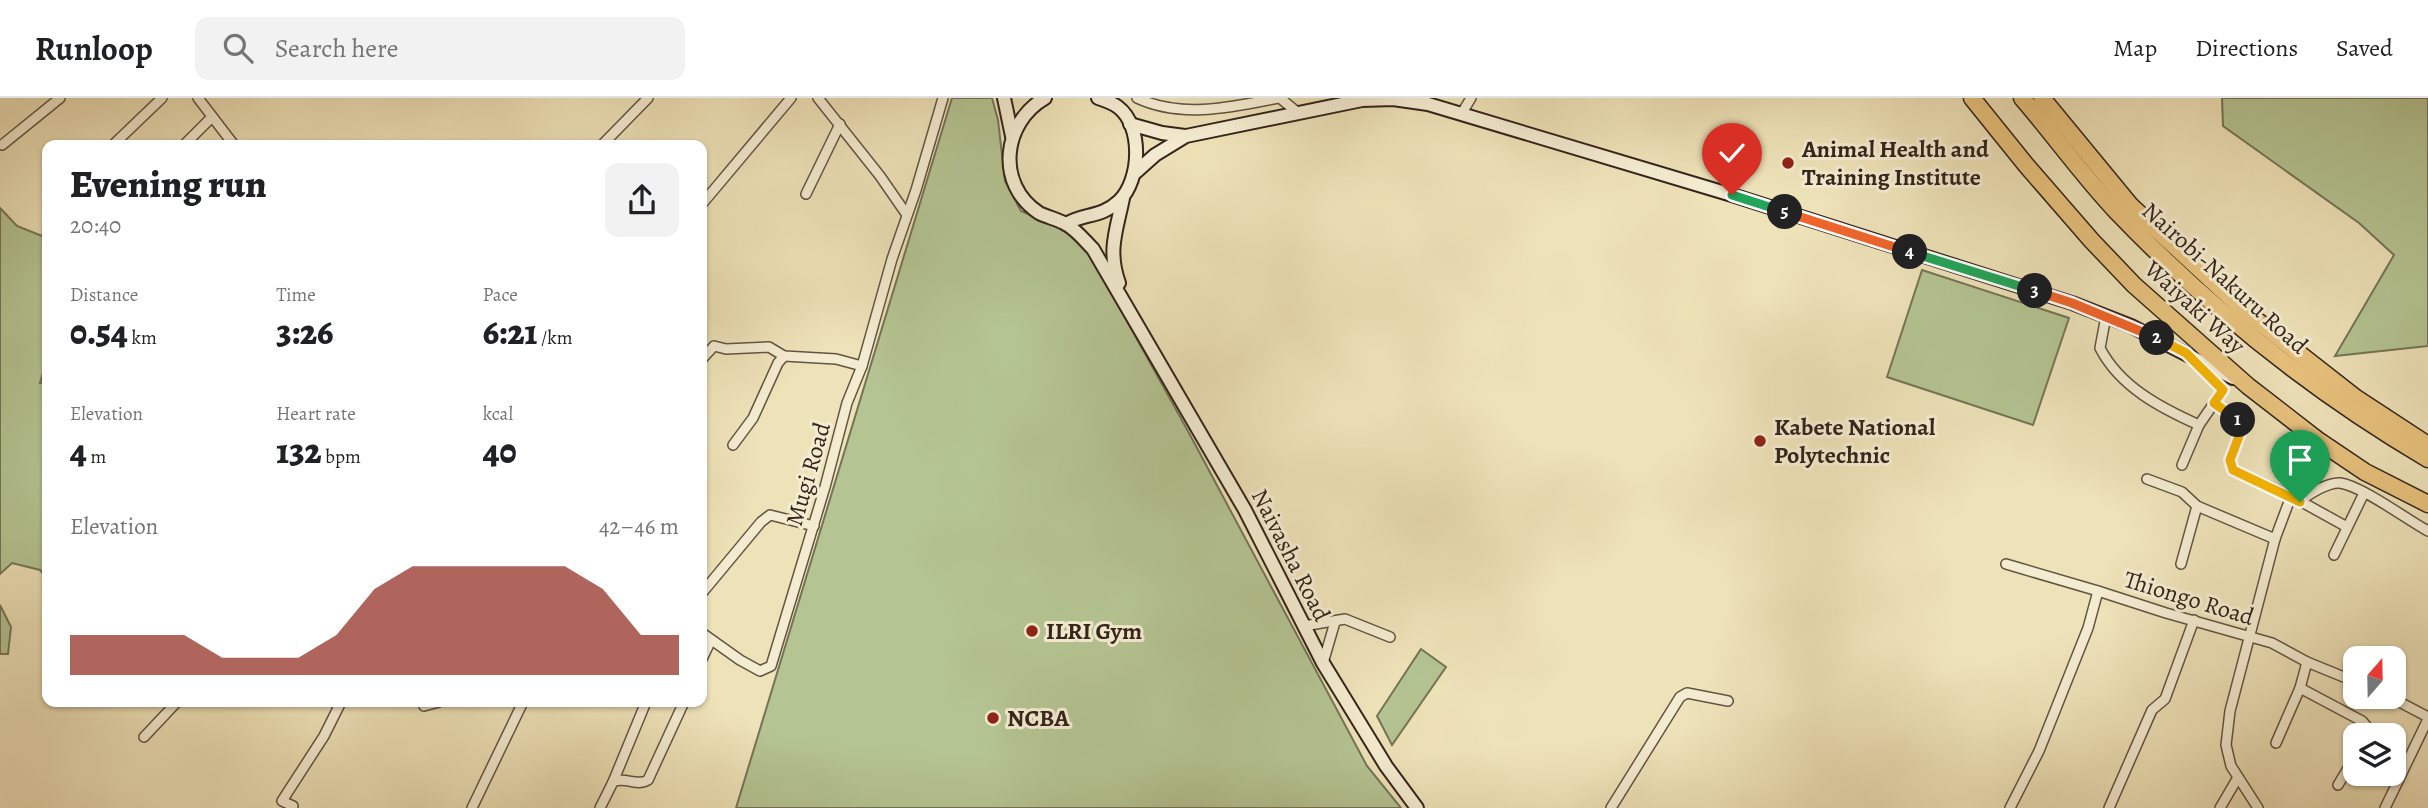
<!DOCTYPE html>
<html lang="en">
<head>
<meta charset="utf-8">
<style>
	:root { --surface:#fff; --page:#f2f2f2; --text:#202124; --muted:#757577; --line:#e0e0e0; --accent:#8f2418 }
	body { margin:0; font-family:Alegreya,serif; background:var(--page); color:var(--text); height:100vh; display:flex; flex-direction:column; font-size:26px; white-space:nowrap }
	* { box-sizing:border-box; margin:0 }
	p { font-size:23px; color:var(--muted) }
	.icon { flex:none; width:38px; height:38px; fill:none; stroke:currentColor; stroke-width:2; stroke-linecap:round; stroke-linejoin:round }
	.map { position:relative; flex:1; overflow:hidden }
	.drawer { position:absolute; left:42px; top:42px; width:665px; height:567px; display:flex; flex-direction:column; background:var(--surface); border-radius:14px; box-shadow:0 2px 5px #0004 }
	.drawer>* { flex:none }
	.needle { width:46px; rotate:20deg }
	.tools { position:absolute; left:2343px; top:548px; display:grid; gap:14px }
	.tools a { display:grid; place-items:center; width:63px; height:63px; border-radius:14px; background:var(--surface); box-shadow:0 2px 5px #0004; font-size:35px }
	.pin { position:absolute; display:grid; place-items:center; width:60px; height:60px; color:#fff; margin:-72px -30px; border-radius:50% 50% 50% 0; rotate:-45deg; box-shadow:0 0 7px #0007 }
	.pin .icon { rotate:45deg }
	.km { position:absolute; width:35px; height:35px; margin:-18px; border-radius:50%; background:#222; color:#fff; font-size:19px; line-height:35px; text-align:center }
	.round { display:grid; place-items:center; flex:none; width:74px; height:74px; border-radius:14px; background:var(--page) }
	.overview { display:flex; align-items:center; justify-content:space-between; height:119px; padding:0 28px }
	h1 { font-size:38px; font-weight:800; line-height:52px }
	.metrics { display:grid; grid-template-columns:repeat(3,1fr); gap:10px; height:119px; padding:7px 28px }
	.metrics div { display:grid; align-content:center }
	.metrics b { font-size:35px; font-weight:800 }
	.metrics small { font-size:19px; font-weight:400 }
	.metrics p { font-size:19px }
	.chart { height:196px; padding:14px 28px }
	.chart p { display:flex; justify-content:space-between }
	.chart svg { width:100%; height:126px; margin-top:7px; fill:var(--accent); opacity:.7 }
	header { display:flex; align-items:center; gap:42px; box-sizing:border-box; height:98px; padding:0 35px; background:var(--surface); border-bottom:2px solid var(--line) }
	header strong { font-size:33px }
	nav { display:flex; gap:38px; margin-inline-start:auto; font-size:24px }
	.search { width:490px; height:63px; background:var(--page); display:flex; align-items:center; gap:18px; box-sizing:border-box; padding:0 24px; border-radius:14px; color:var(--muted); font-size:26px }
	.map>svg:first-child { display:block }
</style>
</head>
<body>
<header>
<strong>Runloop</strong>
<div class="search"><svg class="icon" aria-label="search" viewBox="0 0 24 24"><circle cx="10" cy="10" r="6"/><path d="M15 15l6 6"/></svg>Search here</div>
<nav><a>Map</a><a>Directions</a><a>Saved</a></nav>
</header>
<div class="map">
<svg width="2428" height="710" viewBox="0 0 2428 710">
	<rect width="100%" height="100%" fill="#eee2b8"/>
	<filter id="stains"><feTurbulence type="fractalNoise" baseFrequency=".00286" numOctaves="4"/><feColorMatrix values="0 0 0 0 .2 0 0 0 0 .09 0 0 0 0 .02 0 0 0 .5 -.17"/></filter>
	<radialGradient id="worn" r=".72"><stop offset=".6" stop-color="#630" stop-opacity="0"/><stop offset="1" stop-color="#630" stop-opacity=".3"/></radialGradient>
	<g fill="#b4c492" stroke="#747457" stroke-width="2">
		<path d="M952,0H992L998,22L1005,83L1021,113L1055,127L1072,137L1091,158L1189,335L1367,668L1401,710H736Z"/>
		<path d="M2222,0H2428V248L2335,258L2394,157L2359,125L2223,28Z"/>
		<path d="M0,110L17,128L47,140V261L40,285L47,284V481L40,472L12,465L0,476Z"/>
		<path d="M1922,172L2069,220L2033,327L1887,279Z"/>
		<path d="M0,507L11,529L8,556H0Z"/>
		<path d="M1421,551L1446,569L1392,647L1377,618Z"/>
	</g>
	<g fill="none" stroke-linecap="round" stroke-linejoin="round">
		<g stroke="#625443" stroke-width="12">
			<g id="street">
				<path d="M198,0L234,47"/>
				<path d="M818,0L880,78L907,117"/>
				<path d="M1137,0C1182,21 1232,9 1278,0"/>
				<path d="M1280,0L1297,14"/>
				<path d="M1462,15L1471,0"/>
				<path d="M2,47L60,0"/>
				<path d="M113,47L162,0"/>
				<path d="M184,47L212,19"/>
				<path d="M602,47L648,0"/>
				<path d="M806,96L840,26"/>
				<path d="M702,106L791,0"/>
				<path d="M2106,218L2100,250C2120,289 2161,310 2199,327L2223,292L2195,264"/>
				<path d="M702,261L714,248L726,251L769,249L784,258L836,261L862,268"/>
				<path d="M2214,305L2244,325L2230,362L2233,372L2291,398L2347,429"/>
				<path d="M733,347L753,320L778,265L784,258"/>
				<path d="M2182,367L2199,327"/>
				<path d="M2147,381L2182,394L2197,408L2275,441"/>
				<path d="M2300,403C2309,396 2328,384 2340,385C2362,388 2406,421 2428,433"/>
				<path d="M2334,457L2364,395"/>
				<path d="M2006,466L2098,493L2166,515L2272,545L2307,564L2356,584"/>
				<path d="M2181,466L2197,408"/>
				<path d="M702,495L761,424L770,417L814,428"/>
				<path d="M1304,528L1345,521L1390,539"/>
				<path d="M702,535L740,562L760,573L771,568L825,389L847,305L862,268L892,161L916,92L943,0"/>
				<path d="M702,561L711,542"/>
				<path d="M2307,564L2300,590L2362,623L2369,631L2367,637"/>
				<path d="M1323,565L1335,524"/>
				<path d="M2388,598L2428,619"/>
				<path d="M424,608L439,604"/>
				<path d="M144,639L177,604"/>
				<path d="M2276,645L2300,590"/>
				<path d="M613,684L646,604"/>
				<path d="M2338,687L2356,657"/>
				<path d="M293,708L282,703L324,638L341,604"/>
				<path d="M472,710L523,604"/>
				<path d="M600,710L613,684C625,678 637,689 648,682L684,604"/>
				<path d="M1611,710L1680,599L1687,595L1728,603"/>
				<path d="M2010,710L2039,653L2088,530L2098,493"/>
				<path d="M2109,710L2152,612L2165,601L2194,522"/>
				<path d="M2220,710L2237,681"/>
				<path d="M2258,710L2231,668L2226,647L2230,613L2275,441L2296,385L2319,343"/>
				<path d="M2385,710L2428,621"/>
			</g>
		</g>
		<g stroke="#34241c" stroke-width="16">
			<g id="secondary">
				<path d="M1004,0L1012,38"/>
				<path d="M1045,0C1003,24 995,86 1039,115C1047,119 1056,121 1064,125C1076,131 1084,142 1093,151L1245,412L1323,565L1386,668L1417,710"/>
				<path d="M1130,26L1162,35L1185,38"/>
				<path d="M1136,74L1155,57L1186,38L1362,2L1393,1L1428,6L1732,97L2072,205L2131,228L2233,280"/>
				<path d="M1066,126C1084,115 1101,120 1119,103C1141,82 1143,28 1118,9C1113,5 1104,2 1098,0"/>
				<path d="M1119,185C1107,152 1117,131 1123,100"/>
			</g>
		</g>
		<g stroke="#34241c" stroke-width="19">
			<g id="highway">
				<path d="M1972,0L2026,67L2092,143L2134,187L2248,288L2319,343L2365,374L2428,406"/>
				<path d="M2022,0C2054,37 2083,78 2117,114C2209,210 2314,294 2428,361"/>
				<path d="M2042,0L2131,108L2246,214L2356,300L2428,347"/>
			</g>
		</g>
		<use href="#street" stroke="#f4ecd1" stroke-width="9"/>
		<use href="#secondary" stroke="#f4ecd1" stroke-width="12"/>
		<use href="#highway" stroke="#e7c17c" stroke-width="16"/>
	</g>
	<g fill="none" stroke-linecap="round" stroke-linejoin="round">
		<g stroke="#fff" stroke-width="14">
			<path id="split-1" d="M2238,322L2244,325L2230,362L2233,372L2300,404"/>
		</g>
		<g stroke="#fff" stroke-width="14">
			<path id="split-2" d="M2157,240L2186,255L2223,292L2214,305L2238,322"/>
		</g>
		<g stroke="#fff" stroke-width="14">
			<path id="split-3" d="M2035,193L2072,205L2157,240"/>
		</g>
		<g stroke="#fff" stroke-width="14">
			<path id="split-4" d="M1910,154L2035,193"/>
		</g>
		<g stroke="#fff" stroke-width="14">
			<path id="split-5" d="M1785,114L1910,154"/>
		</g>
		<g stroke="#fff" stroke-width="14">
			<path id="split-6" d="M1732,97L1785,114"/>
		</g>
		<use href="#split-1" stroke="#f5b400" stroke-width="9"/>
		<use href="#split-2" stroke="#f5b400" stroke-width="9"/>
		<use href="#split-3" stroke="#f0652b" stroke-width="9"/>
		<use href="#split-4" stroke="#22a559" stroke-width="9"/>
		<use href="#split-5" stroke="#f0652b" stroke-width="9"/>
		<use href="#split-6" stroke="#22a559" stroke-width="9"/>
	</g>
	<g fill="#8f2418" stroke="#f4ecd1" stroke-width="2.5">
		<circle cx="1788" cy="65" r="7"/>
		<circle cx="1760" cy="343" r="7"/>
		<circle cx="1032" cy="533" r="7"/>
		<circle cx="993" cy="620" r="7"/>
	</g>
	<g text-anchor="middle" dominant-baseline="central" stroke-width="6" stroke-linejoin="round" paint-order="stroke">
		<g font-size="24" font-weight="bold" fill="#34241c" stroke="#f4ecd1" text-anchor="start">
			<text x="1802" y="51">Animal Health and<tspan x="1802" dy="28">Training Institute</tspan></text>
			<text x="1774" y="329">Kabete National<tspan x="1774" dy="28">Polytechnic</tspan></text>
			<text x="1046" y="533">ILRI Gym</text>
			<text x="1007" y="620">NCBA</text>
		</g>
		<g font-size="24" fill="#34241c" stroke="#f4ecd1">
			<text transform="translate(2225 180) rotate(42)">Nairobi-Nakuru Road</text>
			<text transform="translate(2195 209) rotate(42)">Waiyaki Way</text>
			<text transform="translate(808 376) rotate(-74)">Mugi Road</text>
			<text transform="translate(1291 457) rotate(63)">Naivasha Road</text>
			<text transform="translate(2189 500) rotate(17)">Thiongo Road</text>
		</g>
	</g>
	<rect width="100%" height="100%" filter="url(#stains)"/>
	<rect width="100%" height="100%" fill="url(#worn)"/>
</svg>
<div class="tools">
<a><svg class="needle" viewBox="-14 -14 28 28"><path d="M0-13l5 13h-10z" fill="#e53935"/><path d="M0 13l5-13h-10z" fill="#757577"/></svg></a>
<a><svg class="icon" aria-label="layers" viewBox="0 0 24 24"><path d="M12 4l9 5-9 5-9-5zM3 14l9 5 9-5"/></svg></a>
</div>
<div class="pin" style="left:2300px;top:404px;background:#1e9e55"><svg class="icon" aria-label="arrive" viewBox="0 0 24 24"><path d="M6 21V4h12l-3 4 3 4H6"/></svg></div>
<div class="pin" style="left:1732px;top:97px;background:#d93025"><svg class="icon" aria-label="check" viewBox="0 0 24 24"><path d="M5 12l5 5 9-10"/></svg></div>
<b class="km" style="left:2238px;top:322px">1</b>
<b class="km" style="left:2157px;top:240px">2</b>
<b class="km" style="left:2035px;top:193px">3</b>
<b class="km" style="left:1910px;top:154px">4</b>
<b class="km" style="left:1785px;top:114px">5</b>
<section class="drawer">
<div class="overview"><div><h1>Evening run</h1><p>20:40</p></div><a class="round"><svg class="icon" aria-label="share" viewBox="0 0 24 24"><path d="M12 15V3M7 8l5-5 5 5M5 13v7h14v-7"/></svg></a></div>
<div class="metrics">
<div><p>Distance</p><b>0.54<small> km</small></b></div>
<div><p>Time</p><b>3:26</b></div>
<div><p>Pace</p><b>6:21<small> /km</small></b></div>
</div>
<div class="metrics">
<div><p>Elevation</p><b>4<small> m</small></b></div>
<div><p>Heart rate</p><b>132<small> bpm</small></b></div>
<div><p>kcal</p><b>40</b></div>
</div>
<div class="chart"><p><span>Elevation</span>42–46 m</p>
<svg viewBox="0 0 160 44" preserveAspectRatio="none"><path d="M0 44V30L10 30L20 30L30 30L40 38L50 38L60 38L70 30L80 14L90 6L100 6L110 6L120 6L130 6L140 14L150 30L160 30V44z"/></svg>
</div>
</section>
</div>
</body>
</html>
